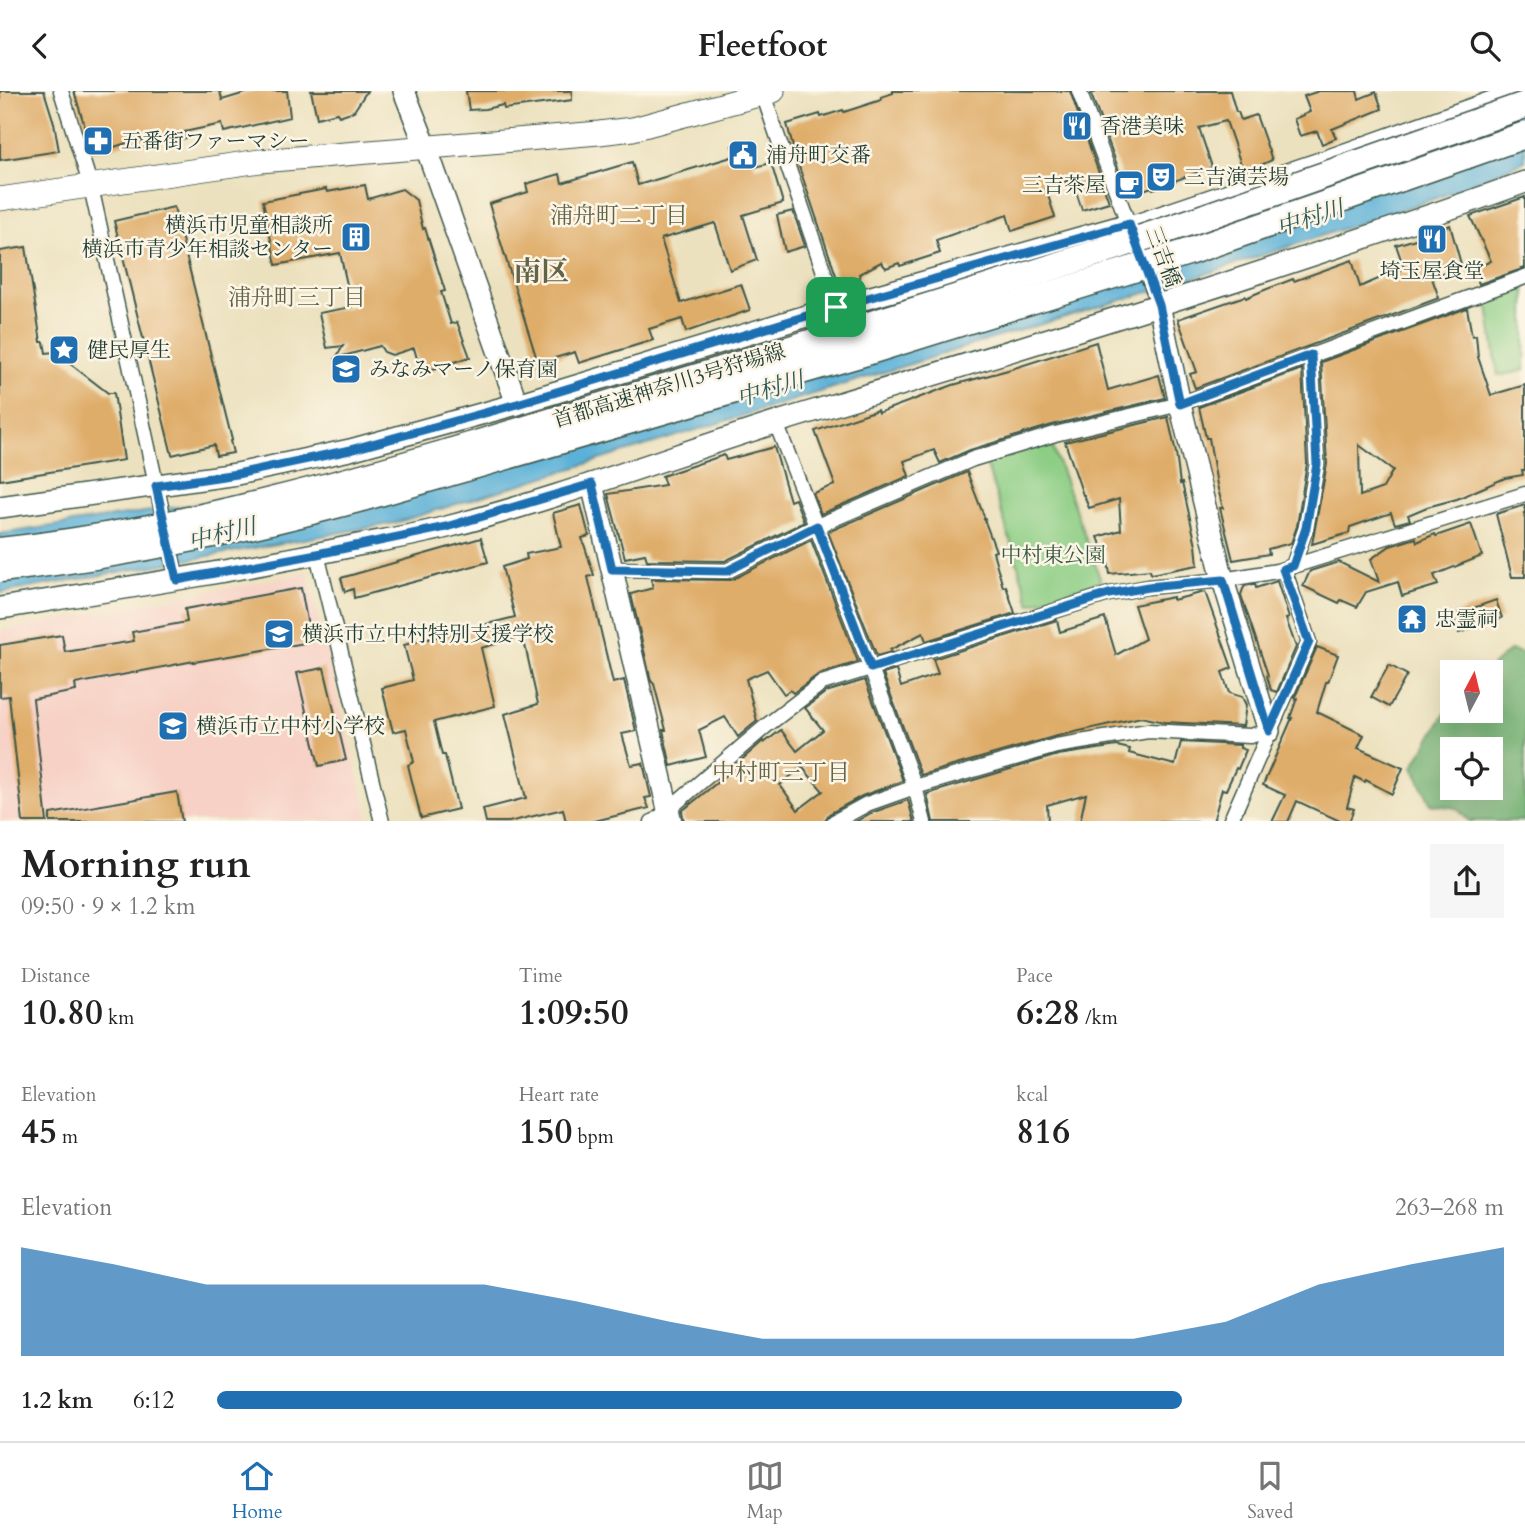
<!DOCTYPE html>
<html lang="en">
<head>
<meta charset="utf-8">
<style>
	:root { --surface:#fff; --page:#f6f6f6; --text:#222; --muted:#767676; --line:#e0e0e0; --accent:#1f6fb2 }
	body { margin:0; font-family:Cardo,"Noto Serif JP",serif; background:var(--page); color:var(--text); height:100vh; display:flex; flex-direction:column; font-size:26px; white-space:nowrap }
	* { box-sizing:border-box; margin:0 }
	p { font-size:23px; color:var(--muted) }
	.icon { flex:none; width:38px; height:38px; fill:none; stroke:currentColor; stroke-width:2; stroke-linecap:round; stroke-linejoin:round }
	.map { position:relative; height:730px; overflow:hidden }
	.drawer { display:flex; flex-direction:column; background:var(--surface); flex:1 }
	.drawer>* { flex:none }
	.needle { width:46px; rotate:7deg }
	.fabs { position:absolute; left:1440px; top:569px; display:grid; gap:14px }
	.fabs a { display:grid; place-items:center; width:63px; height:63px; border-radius:0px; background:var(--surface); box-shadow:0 7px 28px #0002; font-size:35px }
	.pin { position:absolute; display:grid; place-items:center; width:60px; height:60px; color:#fff; margin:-30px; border-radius:14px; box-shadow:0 4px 10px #0006 }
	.round { display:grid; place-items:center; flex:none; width:74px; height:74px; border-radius:0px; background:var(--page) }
	.overview { display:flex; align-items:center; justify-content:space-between; height:119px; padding:0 21px }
	h1 { font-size:38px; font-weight:600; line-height:52px }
	.metrics { display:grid; grid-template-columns:repeat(3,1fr); gap:10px; height:119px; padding:7px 21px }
	.metrics div { display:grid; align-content:center }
	.metrics b { font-size:35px; font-weight:600 }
	.metrics small { font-size:19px; font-weight:400 }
	.metrics p { font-size:19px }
	.chart { height:196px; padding:14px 21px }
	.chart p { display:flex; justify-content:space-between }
	.chart svg { width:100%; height:126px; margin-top:7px; fill:var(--accent); opacity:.7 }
	ul { padding:0 21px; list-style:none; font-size:23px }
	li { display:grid; grid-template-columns:112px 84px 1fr; align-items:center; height:52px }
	li i { height:18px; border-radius:9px; background:var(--accent) }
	header { display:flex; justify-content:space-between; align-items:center; height:91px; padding:0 21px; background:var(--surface); font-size:32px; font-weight:600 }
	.tabs { display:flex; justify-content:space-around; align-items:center; height:98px; border-top:2px solid var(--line); background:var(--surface); font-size:19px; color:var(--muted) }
	.tabs a { display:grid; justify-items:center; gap:4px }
	.tabs .on { color:var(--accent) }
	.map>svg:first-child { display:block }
</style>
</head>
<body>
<header><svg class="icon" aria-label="back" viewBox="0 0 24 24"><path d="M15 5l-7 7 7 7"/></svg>Fleetfoot<svg class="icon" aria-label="search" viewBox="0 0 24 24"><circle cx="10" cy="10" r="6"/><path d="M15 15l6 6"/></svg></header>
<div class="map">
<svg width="1525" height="731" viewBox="0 0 1525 731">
	<rect width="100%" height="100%" fill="#fcf5e5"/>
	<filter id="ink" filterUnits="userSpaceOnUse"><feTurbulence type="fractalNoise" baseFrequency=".0143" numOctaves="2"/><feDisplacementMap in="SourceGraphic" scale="14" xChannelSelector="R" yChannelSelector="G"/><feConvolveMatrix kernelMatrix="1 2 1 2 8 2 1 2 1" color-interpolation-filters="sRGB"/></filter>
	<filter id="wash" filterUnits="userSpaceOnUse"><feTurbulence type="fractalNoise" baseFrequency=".00686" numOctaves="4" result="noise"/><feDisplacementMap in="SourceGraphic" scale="28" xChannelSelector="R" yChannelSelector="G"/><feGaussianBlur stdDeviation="1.57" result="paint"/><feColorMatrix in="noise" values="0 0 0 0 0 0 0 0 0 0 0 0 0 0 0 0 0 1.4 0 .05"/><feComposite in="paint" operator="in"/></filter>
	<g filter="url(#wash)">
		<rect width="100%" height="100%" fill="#ece1be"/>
		<path fill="#f7d1c6" d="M307,482L369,729L0,731V540Z"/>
		<g fill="#8dce85" stroke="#56865c" stroke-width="2">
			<path d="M1525,194V279L1498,285L1487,208Z"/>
			<path d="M1051,351L1101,490L1030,513L986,372Z"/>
		</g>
		<path fill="#72b172" stroke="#487753" stroke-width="2" fill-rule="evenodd" d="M1510,559L1525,563V730H1469L1457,717L1431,713L1413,676L1452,611V620H1491V581H1485ZM1452,658H1491V696H1452Z"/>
		<path fill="#5cb1d8" stroke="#3e7786" stroke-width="2" d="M1525,13V70L1442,105L1169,195L998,246L395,432L0,502V443L191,414L390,374Z"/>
		<g id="blocks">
			<g fill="#dfad6b" fill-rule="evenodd">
				<path d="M0,0H44L54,32L59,60L0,69Z"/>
				<path d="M74,0H220L222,9L252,0H287L290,26L224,41L222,33L184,41L186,47L144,54L142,47L108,58L92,60Z"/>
				<path d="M311,0H367L354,20L339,25L337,22L317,27Z"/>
				<path d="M466,0H572V9L504,18L503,14L485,18L469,19Z"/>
				<path d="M893,0H1070L1109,111L1082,119L1072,88L1046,98L1055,126L1012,140L1007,124L936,149L940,162L900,175L899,172L886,177L881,171L859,183L860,186L839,193L795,64L787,33L820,23L821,26L843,19L844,21L881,9V6L893,2Z"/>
				<path d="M1099,0H1230L1236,21H1238L1241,29L1256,24L1272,69L1244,82L1226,30L1199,37L1212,76L1153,98L1152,96L1128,104L1091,3Z"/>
				<path d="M1319,0H1357L1359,8L1376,1L1382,18L1332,38L1336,47L1322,53L1317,40L1300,45L1294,28L1310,21L1304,5Z"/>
				<path d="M747,50L755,76L771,72L783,112L743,124L757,169L730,179L715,132L661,148L681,212L741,193L750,219L686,241L682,228L649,238L653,249L579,272L575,261L538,272L489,113L528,101L526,93L560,83L562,92L632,71L638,94L735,65L732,55Z"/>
				<path d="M365,94L368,108L402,98L416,109L423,138L425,137L445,200L441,201L451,233L457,231L470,266L421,282L414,257L392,264L384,261L380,255L336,267L343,255L327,257L319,222L352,216L340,162L276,174L263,110L326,98L327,101Z"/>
				<path d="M1525,106V177L1479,193L1474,178L1491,170L1470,125Z"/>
				<path d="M174,116L232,349L230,350L233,362L216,365L214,354L172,364L114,130Z"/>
				<path d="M793,120L805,155L785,161L777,124Z"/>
				<path d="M1450,134L1461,173L1432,187L1439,207L1195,297L1190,283L1197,281L1178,228L1245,205L1246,207L1262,200L1293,188L1294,190L1352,169L1360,196L1404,177L1396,154L1422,146Z"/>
				<path d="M26,156L41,251H44L46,262L55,261L108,302H114L124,369L0,389V160Z"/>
				<path d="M1467,217L1472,245L1476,244L1478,266L1491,304L1525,294V379H1522L1523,384L1505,387L1457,408L1427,416L1408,424L1410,429L1395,433L1391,422L1350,436L1349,442L1312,453L1327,373L1321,271ZM1359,354L1393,379L1383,397L1360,405Z"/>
				<path d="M1096,251L1108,299L1159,284L1165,307L1052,334L970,359L940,372L934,359L904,370L909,385L821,423L813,402L835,394L815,340L877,319L878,322L953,294L1008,279Z"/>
				<path d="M1302,278L1307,372L1297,435L1291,452L1268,458L1269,463L1233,469L1220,417H1223L1217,394L1209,347H1206L1199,316Z"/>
				<path d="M1168,326L1176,362L1180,393L1182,392L1196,454L1198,474L1151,483L1150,479L1110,483L1106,460L1104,461L1098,446L1121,439L1119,408L1089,417L1084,404H1083L1065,351Z"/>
				<path d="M774,356L790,410L795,408L804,431L725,470L647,469L645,463L625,467L608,403L665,394L662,385L724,364L726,369Z"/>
				<path d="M967,381L985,428H984L996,460L993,461L1003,496L1006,495L1015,522L926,550L923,542L890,559L891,561L877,565L828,441Z"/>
				<path d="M581,414L589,445L582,447L594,484L588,486L613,592L624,589L636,640L622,643L631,674L643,672L651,706L645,707L649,717L590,731H566L563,718L509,731H486L483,718L526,707L505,623L538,613L523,545L481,557L495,615L434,631L442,664H445L458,718L421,727L408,674L414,671L406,638L393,641L382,597L413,589L404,554L515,526L502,476L527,468L526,463L561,456L553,422Z"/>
				<path d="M1525,414V486H1512L1496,423Z"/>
				<path d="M1471,433L1482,465L1434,484L1438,494L1402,505L1398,491L1366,501L1357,516L1341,509L1339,512L1303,495L1310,480L1339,471L1379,491L1371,468L1390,455L1416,447L1417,451L1435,443L1436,445Z"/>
				<path d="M481,447L488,471L354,507L353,498L345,501L341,487Z"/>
				<path d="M811,449L858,571L819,583L793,602L790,599L784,603L767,579L746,588L757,630L738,646L725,626L699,639L706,666L671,675L663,639H666L654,593L651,590L631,503L653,497L651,488L731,489Z"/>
				<path d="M1277,490L1289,527L1286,528L1296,556L1277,601L1271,599L1267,585L1268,584L1241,504L1243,498L1245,495L1255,493L1256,497Z"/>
				<path d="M301,497L311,551L194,571V570L75,593L76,600L33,608L47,731H23L9,605L0,606V554L62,544L65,561L134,550L132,541L187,531L185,518Z"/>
				<path d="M1205,501L1232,577L1222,581L1229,602L1242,606L1246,614L1243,635L1164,631L1141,626L1053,646L921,684L883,583L896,579L901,596L938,583L933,568L1057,529L1060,541L1105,527L1116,564L1145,548L1134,514L1173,506V509Z"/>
				<path d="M1496,509L1502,527L1459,542L1453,524Z"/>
				<path d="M1317,556L1338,564L1328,591H1326L1317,621L1364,644L1358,657L1403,677L1392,703L1366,689L1365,691L1355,686L1347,716L1354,718L1349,731H1342L1297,710L1288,731H1272L1285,704L1263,694L1292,627H1290L1297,607L1295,606Z"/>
				<path d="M1389,574L1407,584L1389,616L1371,606Z"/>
				<path d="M324,577L346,669L319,675L297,582Z"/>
				<path d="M865,589L903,690L862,705L829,723L824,731H684L682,720L729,682L728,681L763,650L764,652L781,639L797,660L823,639L805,617L826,601ZM802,676L823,700L798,719L780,694Z"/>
				<path d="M1181,651L1240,654V657L1246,659L1238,678L1236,677L1226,699L1222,698L1213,731H1080L1086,703L1047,714L1048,731H933L927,703L1058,664L1117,655L1130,658L1129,662L1175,674Z"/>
				<path d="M177,701L182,731H50V723Z"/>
				<path d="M908,709L914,731H855L871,722Z"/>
			</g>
		</g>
	</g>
	<g filter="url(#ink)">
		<use href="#blocks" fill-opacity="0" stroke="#3e5649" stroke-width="2"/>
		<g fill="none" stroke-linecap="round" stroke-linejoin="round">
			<g stroke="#3e5649" stroke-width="17">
				<g id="street">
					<path d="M61,0L91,96L97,123L177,489"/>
					<path d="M762,0L836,216"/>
					<path d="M1079,0L1131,140"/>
					<path d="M1129,133L1327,66L1512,0"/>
					<path d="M1142,169L1159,214"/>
					<path d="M776,332L871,577L915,696L924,731"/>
					<path d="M317,463L382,731"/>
					<path d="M1293,475L1306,437L1317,373L1311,264"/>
					<path d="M612,478L727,480L817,435L973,368L1055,343L1180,313L1525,186"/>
					<path d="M652,731L655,730L766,635L822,592L1109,503L1148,496L1223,489L1277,480L1525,403"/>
					<path d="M834,731L867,713L915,696L1056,655L1148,640L1250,645L1269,640"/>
					<path d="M1230,731L1309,551L1284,478"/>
				</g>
			</g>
			<g stroke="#3e5649" stroke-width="24">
				<g id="secondary">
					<path d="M404,0L426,56L517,313"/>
					<path d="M1159,214L1180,313L1223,489L1269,640"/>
					<path d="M592,393L671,731"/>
					<path d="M0,416L237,383L350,359L517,313L836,216L1129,133"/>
					<path d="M0,517C118,498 236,480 353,455C384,449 416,444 447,436C560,407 670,365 781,330C1031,254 1280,179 1525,91"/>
				</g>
			</g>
			<g stroke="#3e5649" stroke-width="25">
				<path id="primary" d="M0,108L260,70L599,42L633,38L773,0"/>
			</g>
			<use href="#street" stroke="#fff" stroke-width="14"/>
			<use href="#secondary" stroke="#fff" stroke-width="21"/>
			<use href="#primary" stroke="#fff" stroke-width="23"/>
			<g stroke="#3e5649" stroke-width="29" stroke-linecap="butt">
				<g id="highway-bridge">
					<path d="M0,460C212,437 417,371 621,309C812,252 1003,194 1193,130C1304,92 1414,52 1525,14"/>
					<path d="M0,478C123,464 243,439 362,407L863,262L1188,161L1525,44"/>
				</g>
			</g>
			<use href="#highway-bridge" stroke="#fff" stroke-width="26"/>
		</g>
	</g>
	<g fill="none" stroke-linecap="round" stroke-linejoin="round" filter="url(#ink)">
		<g stroke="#fff" stroke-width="14">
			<path id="route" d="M1129,133L1159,214L1180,313L1311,264L1317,373L1306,437L1293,475L1283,478L1309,551L1269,640L1223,489L1148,496L1109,503L871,577L817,435L727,480L612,478L592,393L446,436L317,463L177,489L156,395L237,383L350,359L517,313L836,216Z"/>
		</g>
		<use href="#route" stroke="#1f6fb2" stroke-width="9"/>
	</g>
	<defs>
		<g id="restaurant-square" transform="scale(1.575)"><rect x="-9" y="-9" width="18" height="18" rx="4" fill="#1f6fb2" stroke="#fcf5e5"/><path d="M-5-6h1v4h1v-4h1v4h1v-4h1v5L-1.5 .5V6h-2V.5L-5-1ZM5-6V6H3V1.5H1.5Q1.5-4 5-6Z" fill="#fff"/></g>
		<g id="pharmacy-square" transform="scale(1.575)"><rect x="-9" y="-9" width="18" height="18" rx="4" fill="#1f6fb2" stroke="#fcf5e5"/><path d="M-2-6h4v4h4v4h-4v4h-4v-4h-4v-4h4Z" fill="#fff"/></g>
		<g id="civic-square" transform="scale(1.575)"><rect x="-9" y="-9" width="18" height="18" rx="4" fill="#1f6fb2" stroke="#fcf5e5"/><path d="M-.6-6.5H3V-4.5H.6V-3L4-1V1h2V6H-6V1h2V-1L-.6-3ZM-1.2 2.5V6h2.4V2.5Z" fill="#fff"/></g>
		<g id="theatre-square" transform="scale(1.575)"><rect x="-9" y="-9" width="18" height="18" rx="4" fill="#1f6fb2" stroke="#fcf5e5"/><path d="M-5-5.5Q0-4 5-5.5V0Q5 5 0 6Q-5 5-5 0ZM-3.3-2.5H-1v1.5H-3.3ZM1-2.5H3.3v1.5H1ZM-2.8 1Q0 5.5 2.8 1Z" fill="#fff"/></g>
		<g id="cafe-square" transform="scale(1.575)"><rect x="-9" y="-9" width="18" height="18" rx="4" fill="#1f6fb2" stroke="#fcf5e5"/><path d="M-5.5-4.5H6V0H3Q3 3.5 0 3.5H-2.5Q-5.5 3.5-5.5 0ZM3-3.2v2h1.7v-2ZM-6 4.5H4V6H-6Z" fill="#fff"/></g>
		<g id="building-square" transform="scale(1.575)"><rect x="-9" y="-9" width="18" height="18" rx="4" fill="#1f6fb2" stroke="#fcf5e5"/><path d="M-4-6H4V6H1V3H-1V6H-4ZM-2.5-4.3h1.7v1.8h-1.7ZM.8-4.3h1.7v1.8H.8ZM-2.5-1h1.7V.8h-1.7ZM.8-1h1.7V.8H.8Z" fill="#fff"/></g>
		<g id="sight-square" transform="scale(1.575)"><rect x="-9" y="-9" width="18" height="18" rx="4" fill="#1f6fb2" stroke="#fcf5e5"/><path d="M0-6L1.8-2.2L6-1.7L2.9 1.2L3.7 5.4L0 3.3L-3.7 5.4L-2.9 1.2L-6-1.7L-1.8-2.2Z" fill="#fff"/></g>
		<g id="school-square" transform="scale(1.575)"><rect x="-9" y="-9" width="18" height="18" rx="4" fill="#1f6fb2" stroke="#fcf5e5"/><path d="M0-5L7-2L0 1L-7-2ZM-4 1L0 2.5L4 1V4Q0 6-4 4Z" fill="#fff"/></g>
		<g id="temple-square" transform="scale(1.575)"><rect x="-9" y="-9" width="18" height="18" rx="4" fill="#1f6fb2" stroke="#fcf5e5"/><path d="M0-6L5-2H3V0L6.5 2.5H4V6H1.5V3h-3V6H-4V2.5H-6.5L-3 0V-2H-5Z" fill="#fff"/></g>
	</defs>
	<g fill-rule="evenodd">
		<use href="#restaurant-square" x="1077" y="35"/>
		<use href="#pharmacy-square" x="98" y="50"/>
		<use href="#civic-square" x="743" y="64"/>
		<use href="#theatre-square" x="1161" y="86"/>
		<use href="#cafe-square" x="1129" y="94"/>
		<use href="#building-square" x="356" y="146"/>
		<use href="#restaurant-square" x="1432" y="148"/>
		<use href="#sight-square" x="64" y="259"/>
		<use href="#school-square" x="346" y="278"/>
		<use href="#temple-square" x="1412" y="528"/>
		<use href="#school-square" x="279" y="543"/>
		<use href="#school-square" x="173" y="635"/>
	</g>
	<g text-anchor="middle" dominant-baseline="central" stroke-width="5" stroke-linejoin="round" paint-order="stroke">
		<g font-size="21" fill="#1f3d34" stroke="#fcf5e5" text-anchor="start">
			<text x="1100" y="35">香港美味</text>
			<text x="121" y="50">五番街ファーマシー</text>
			<text x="766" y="64">浦舟町交番</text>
			<text x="1184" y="86">三吉演芸場</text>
			<text x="1106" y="94" text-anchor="end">三吉茶屋</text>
			<text x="333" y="134" text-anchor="end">横浜市児童相談所<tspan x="333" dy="24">横浜市青少年相談センター</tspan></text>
			<text x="1432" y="180" text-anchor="middle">埼玉屋食堂</text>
			<text x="87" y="259">健民厚生</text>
			<text x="369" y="278">みなみマーノ保育園</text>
			<text x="1435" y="528">忠霊祠</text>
			<text x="302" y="543">横浜市立中村特別支援学校</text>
			<text x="196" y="635">横浜市立中村小学校</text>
		</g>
		<g font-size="21" fill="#1f3d34" stroke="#fcf5e5">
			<text transform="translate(1163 166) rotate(70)">三吉橋</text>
			<text transform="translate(669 295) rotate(-17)">首都高速神奈川3号狩場線</text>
		</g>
		<g font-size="21" fill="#355a44" stroke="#fcf5e5">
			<text x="1053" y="464">中村東公園</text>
		</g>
		<g font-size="23" fill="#626447" stroke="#fcf5e5">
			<text x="619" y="124">浦舟町二丁目</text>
			<text x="297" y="206">浦舟町三丁目</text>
			<text x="781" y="681">中村町三丁目</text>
		</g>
		<g font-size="23" font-style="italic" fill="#2e5a5d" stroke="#fcf5e5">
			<text transform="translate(1310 127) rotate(-18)">中村川</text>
			<text transform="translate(770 298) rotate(-17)">中村川</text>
			<text transform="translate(222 443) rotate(-14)">中村川</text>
		</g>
		<g font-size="28" font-weight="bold" fill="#626447" stroke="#fcf5e5">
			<text x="541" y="181">南区</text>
		</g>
	</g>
</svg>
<div class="fabs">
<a><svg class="needle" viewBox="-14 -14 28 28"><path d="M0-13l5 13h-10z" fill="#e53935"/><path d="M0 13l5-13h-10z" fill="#767676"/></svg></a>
<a><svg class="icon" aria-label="locate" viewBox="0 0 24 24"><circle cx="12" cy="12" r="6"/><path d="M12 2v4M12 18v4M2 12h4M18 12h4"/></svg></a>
</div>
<div class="pin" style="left:836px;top:216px;background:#1e9e55"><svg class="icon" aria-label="arrive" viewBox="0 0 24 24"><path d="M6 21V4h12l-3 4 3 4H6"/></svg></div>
</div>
<section class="drawer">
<div class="overview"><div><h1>Morning run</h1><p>09:50 · 9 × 1.2 km</p></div><a class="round"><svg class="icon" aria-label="share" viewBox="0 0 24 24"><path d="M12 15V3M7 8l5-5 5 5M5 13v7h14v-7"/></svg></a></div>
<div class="metrics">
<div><p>Distance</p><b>10.80<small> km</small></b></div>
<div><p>Time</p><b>1:09:50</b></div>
<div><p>Pace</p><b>6:28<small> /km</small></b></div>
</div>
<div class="metrics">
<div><p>Elevation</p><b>45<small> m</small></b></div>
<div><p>Heart rate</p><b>150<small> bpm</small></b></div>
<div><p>kcal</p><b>816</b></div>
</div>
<div class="chart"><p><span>Elevation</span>263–268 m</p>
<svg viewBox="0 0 160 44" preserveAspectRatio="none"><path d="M0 44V6L10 12L20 19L30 19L40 19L50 19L60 25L70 32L80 38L90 38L100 38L110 38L120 38L130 32L140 19L150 12L160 6V44z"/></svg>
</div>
<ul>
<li><b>1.2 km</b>6:12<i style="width:75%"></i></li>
</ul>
</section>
<nav class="tabs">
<a class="on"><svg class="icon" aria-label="home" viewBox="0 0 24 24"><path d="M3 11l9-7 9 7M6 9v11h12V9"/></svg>Home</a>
<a><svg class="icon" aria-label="map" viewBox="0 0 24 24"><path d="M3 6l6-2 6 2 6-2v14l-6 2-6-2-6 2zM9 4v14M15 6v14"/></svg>Map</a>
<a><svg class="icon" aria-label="saved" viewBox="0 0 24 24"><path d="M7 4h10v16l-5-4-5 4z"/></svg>Saved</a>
</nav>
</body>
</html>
